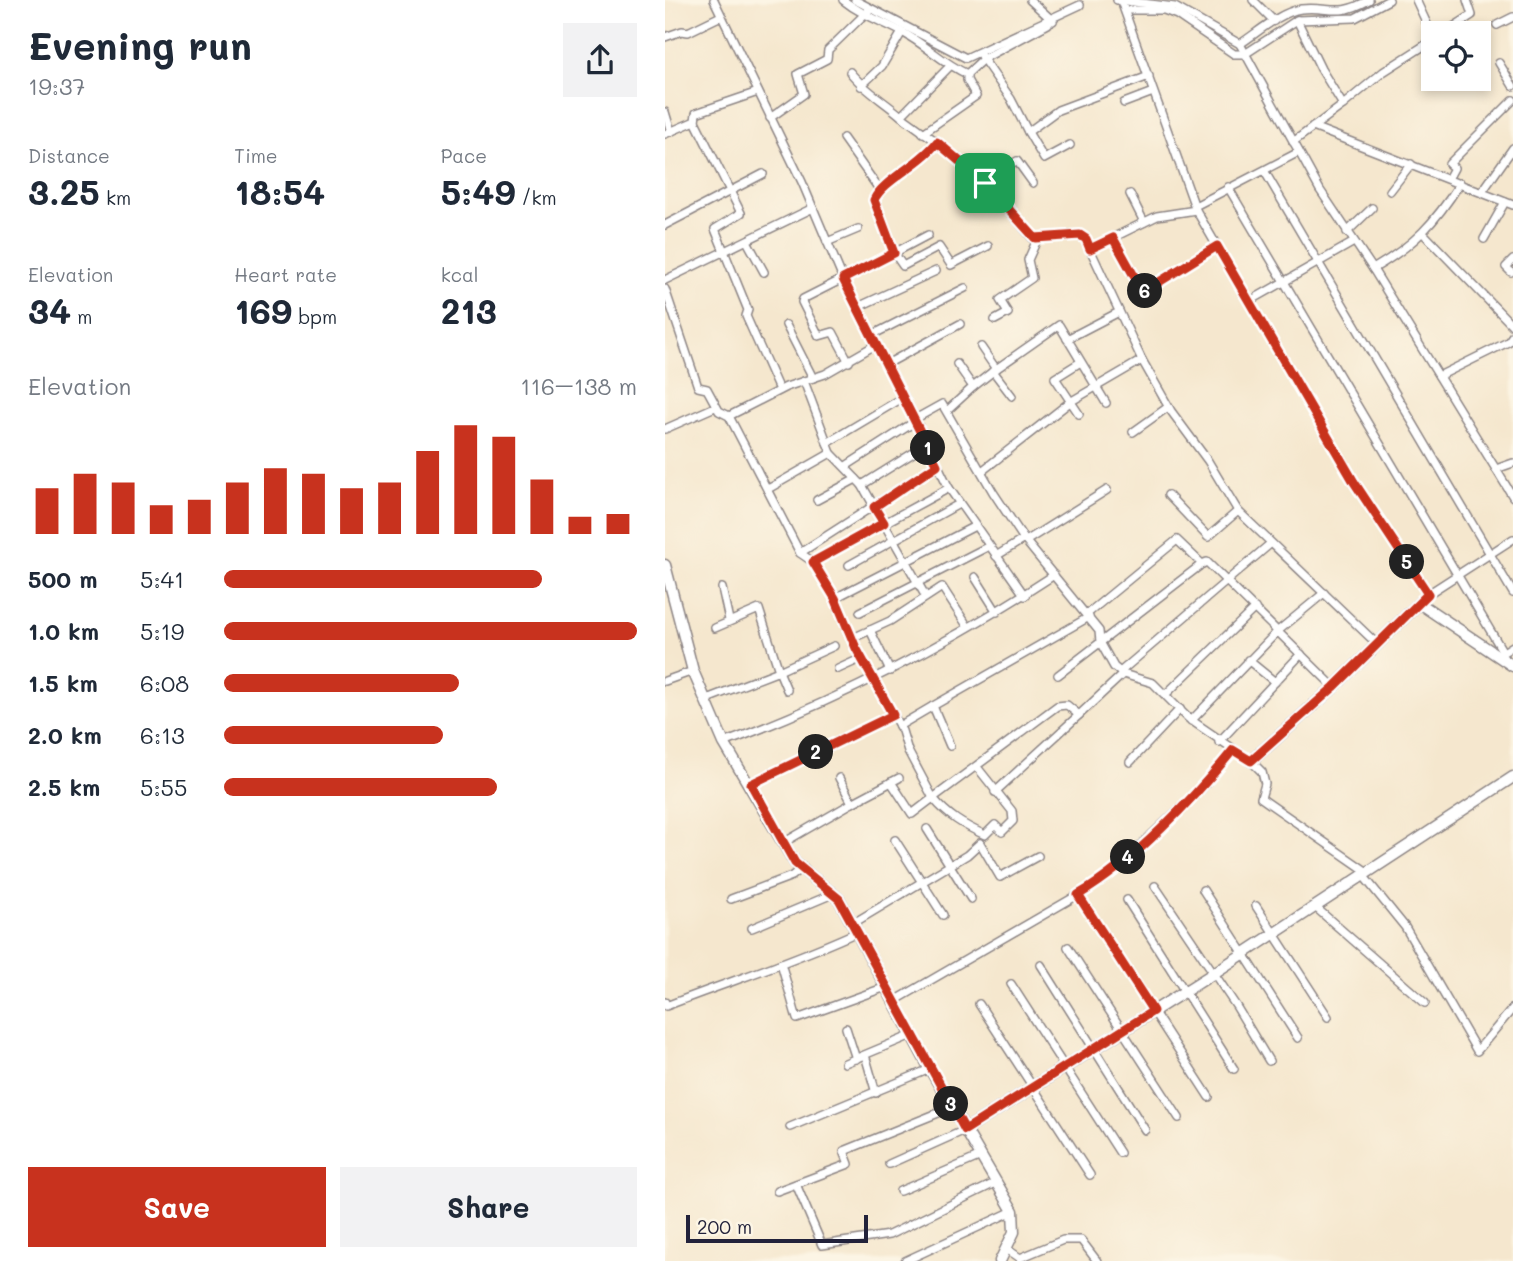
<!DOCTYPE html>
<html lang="en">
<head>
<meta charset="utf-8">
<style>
	:root { --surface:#fff; --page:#f2f2f3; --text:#1f2937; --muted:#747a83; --accent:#c8321e }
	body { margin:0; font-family:Mali,sans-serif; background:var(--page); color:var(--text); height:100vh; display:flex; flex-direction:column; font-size:26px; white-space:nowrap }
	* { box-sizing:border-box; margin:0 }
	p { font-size:23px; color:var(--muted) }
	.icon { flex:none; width:38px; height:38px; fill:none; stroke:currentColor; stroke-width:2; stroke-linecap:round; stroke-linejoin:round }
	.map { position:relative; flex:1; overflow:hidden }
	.details { display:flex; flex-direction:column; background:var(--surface); width:665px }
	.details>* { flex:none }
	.controls { position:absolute; left:756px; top:21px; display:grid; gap:14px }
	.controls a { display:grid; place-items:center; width:70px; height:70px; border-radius:0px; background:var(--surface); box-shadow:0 4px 10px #0003; font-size:35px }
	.scale { position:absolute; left:21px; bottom:18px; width:182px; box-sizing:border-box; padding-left:7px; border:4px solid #22223b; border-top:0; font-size:19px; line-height:24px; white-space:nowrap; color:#22223b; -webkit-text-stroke:5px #fcf5e5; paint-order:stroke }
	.pin { position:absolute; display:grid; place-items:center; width:60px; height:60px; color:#fff; margin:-30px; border-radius:14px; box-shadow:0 4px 10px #0006 }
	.km { position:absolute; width:35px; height:35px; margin:-18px; border-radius:50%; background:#222; color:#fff; font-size:19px; line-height:35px; text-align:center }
	.round { display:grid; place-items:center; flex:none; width:74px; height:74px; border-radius:0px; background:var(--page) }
	.overview { display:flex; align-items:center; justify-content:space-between; height:119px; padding:0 28px }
	h1 { font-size:38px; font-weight:700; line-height:52px }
	.stats { display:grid; grid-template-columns:repeat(3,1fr); gap:10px; height:119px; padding:7px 28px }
	.stats div { display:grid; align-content:center }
	.stats b { font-size:35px; font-weight:700 }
	.stats small { font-size:19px; font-weight:400 }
	.stats p { font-size:19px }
	.chart { height:196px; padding:14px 28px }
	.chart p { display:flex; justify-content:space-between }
	.chart svg { width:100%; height:126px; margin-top:7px; stroke:var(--accent); stroke-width:6 }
	.button { display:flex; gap:14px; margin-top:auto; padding:14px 28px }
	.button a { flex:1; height:80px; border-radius:0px; background:var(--accent); color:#fff; font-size:28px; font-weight:700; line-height:80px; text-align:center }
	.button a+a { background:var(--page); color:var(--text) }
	ul { padding:0 28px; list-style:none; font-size:23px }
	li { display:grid; grid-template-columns:112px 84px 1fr; align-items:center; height:52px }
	li i { height:18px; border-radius:9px; background:var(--accent) }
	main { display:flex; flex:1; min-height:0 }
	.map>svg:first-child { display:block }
</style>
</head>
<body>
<main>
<section class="details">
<div class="overview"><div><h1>Evening run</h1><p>19:37</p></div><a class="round"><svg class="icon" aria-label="share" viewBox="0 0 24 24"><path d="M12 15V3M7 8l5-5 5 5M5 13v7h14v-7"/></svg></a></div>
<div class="stats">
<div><p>Distance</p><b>3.25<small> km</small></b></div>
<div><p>Time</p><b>18:54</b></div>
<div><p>Pace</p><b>5:49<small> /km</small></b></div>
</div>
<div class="stats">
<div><p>Elevation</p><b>34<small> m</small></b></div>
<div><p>Heart rate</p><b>169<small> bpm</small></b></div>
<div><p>kcal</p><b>213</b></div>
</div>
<div class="chart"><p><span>Elevation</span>116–138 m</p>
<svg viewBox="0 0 160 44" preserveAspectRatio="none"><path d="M5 44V28M15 44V23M25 44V26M35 44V34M45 44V32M55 44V26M65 44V21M75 44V23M85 44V28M95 44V26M105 44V15M115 44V6M125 44V10M135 44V25M145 44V38M155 44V37"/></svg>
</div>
<ul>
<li><b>500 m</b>5:41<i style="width:77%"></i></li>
<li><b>1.0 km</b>5:19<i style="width:100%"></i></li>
<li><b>1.5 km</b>6:08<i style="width:57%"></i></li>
<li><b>2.0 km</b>6:13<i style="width:53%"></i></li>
<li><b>2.5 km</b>5:55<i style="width:66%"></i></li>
</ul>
<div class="button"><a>Save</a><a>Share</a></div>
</section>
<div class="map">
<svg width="848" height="1261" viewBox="0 0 848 1261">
	<rect width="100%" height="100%" fill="#fcf5e5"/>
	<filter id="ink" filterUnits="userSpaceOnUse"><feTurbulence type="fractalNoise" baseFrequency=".0143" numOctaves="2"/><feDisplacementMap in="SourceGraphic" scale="14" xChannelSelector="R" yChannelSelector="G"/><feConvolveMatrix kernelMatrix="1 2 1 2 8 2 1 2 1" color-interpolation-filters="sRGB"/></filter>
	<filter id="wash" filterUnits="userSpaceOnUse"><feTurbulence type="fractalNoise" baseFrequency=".00686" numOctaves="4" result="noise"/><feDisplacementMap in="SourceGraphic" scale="28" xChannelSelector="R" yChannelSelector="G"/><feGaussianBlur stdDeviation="1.57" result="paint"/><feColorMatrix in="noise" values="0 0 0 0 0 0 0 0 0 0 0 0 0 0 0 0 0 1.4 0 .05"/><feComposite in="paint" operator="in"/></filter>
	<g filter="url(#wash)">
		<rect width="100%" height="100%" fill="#f5e7ce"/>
	</g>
	<g filter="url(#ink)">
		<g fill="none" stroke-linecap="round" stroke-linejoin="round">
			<g stroke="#8c8484" stroke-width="10">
				<g id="street">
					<path d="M49,0L137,182L178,279L250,419L277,404L328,492L359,539L434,631L435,642L449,667L458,674L488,683L523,718L586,761L597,772L600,784L596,798L701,871"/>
					<path d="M178,0C198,16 215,20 237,32C260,44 278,63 302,74"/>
					<path d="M190,0L301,58L415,5"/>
					<path d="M365,0L388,21"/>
					<path d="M452,0L510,7L575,44L655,190L708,269L848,497"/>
					<path d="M588,0L609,21"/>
					<path d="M751,0L768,37"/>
					<path d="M460,10H499L512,15L569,54H580L632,20L690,18L724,0"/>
					<path d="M632,20L656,69L678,105L718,72L768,40"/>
					<path d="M832,25L848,17"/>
					<path d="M779,33L807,15L802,0"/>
					<path d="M0,37L17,31L23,32L56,16"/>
					<path d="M575,44C592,33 615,12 636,9C666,6 672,18 704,0"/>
					<path d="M316,56L346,99L363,132"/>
					<path d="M834,63L848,86"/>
					<path d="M185,72C199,90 219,101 236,116L285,66"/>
					<path d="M196,86L217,66L237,32"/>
					<path d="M459,103L488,92"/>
					<path d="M0,112L6,132"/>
					<path d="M236,116L272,142C255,165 218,180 209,200L229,253L263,235"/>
					<path d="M105,118L139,94L133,74L162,59L163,50L205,9"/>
					<path d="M30,121L76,213L50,229L83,310L81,316L114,390"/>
					<path d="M648,127L848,205"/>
					<path d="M258,133L311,96L302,80V74L318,59L383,24"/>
					<path d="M0,134L30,121L31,113L93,92"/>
					<path d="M178,138L214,189"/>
					<path d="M272,142L320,183L371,242L363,260L367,278L335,300L343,313L330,320"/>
					<path d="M628,142L678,105"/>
					<path d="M405,145L379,159L363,132L393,110L484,76"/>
					<path d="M600,172L848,593"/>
					<path d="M783,179L789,168L784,164L848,100"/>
					<path d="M320,183L352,161L368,183"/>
					<path d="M563,187L838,652"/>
					<path d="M725,191L746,164"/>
					<path d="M817,192L848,148"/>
					<path d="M465,194L479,222"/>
					<path d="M530,206L634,152"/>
					<path d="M531,210L689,482L763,594"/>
					<path d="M0,225L98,174"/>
					<path d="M682,232L707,208"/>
					<path d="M758,233L848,326"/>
					<path d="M370,238L415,235L421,239L425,249L492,216L531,210L456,1"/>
					<path d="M448,238L478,292L552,246"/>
					<path d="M819,239L840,202"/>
					<path d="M82,241L99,272"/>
					<path d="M162,242L193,229"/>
					<path d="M425,249L477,360L506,411L543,461L573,511L712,644"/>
					<path d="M708,269C749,245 770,223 795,183"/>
					<path d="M846,272L841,267L848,260"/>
					<path d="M0,280L148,208"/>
					<path d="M0,289L33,387L42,389L54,411L64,416L135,553"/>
					<path d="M585,301L689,242"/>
					<path d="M193,307L271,271"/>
					<path d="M121,325L148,378"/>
					<path d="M207,335L300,288"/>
					<path d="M402,339L454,312"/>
					<path d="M212,344L160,374L139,381L166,453L197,485L261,597"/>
					<path d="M184,362L168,332L154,336L137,302L138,299L229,253L238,266L274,247L286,265L323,246"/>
					<path d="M222,364L295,324"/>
					<path d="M331,369L394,325L441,403"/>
					<path d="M328,371L347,396"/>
					<path d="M774,376L843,342L848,335"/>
					<path d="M308,387L331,369L316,347"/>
					<path d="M283,410L308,387L292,364"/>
					<path d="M414,414L390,378L414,363"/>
					<path d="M64,416L121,387L139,381"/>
					<path d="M250,419L284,488L360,596"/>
					<path d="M0,429L50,407"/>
					<path d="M468,432L503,407"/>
					<path d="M162,443L239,397"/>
					<path d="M181,466L251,421"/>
					<path d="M831,469L848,463"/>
					<path d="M317,471L405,402L477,360"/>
					<path d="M197,485L261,445"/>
					<path d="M103,489L166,453"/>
					<path d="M503,495L543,537L573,511"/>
					<path d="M152,500L191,479"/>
					<path d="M361,541L442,490"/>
					<path d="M331,556L359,539"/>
					<path d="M148,562L284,488"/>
					<path d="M184,565L294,504"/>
					<path d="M310,577L332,612"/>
					<path d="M57,588L64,620"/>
					<path d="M170,598L310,526"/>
					<path d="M754,603L763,594L848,539"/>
					<path d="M195,612L324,546"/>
					<path d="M422,614L512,540L537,564L542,562L669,687"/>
					<path d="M50,628L94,609L114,671L169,646"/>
					<path d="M205,630L225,671"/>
					<path d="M188,638L225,621L277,587L303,627"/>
					<path d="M837,653L848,646"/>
					<path d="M583,660L610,682"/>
					<path d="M173,669L197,658"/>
					<path d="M455,672L605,544"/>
					<path d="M393,675L537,564"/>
					<path d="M0,681L28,671"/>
					<path d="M501,694L590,608"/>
					<path d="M39,700L114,671L122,690"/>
					<path d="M268,706L424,617"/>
					<path d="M526,721L613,631L659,593"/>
					<path d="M234,726L268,706L285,746"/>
					<path d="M554,742L636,654"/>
					<path d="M59,743C175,700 285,643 389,575"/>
					<path d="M465,762L515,709"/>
					<path d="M312,767L347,811L348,821L337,832L330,825L320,835C298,825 283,816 268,798L392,706L402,705L414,715L458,674"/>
					<path d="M226,782L247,814L268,798L243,751L237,731L191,648L170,598L148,562L135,553L272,465"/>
					<path d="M86,784L228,715"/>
					<path d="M330,792L414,715"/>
					<path d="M187,803L234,778"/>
					<path d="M262,829L306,899"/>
					<path d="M230,840L278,915"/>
					<path d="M118,843L187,803L174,778"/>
					<path d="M697,874L740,927L812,1051L848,1008"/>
					<path d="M490,886L571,1006L604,1061"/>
					<path d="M538,890L633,1038"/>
					<path d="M413,895L544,1097"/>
					<path d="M66,899L127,876L137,868"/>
					<path d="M462,900L569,1069"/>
					<path d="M591,906L663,1017"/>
					<path d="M649,906L760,1003"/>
					<path d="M187,924L302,855L315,843L335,877L373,856"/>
					<path d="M87,928L163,896L167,891"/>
					<path d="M403,947L514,1118"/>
					<path d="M116,963L132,1019L221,987"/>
					<path d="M376,965L480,1130"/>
					<path d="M346,984L455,1153"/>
					<path d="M0,1002L1,1006C65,981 130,961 192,932"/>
					<path d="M228,1002L437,881L537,788L568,750"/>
					<path d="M314,1004L425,1175"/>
					<path d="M181,1028L191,1059"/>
					<path d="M200,1055L211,1093"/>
					<path d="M180,1063L247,1035"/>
					<path d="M125,1127L265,1069"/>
					<path d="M224,1164L300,1130"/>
					<path d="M131,1184L157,1245L224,1235L332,1182"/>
					<path d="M112,1191L184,1164L179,1151L288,1107"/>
					<path d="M235,1191L316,1156"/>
					<path d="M342,1249L355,1258L398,1240H416L432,1261"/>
					<path d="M240,1261L348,1211"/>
				</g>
			</g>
			<g stroke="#8c8484" stroke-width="13">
				<g id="secondary">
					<path d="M0,565L28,671L59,743L130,863L174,899L265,1069L348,1211L349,1232L335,1261"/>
					<path d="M586,761L669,687L754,603L848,666"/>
					<path d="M300,1130L549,973L848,777"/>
				</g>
			</g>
			<use href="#street" stroke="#fff" stroke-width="7"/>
			<use href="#secondary" stroke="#fff" stroke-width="10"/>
		</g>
	</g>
	<g fill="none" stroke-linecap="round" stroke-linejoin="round" filter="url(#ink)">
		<g stroke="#fff" stroke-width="14">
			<path id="route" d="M272,142L320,183L370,238L415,235L421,239L425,249L448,238L478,292L552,246L689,482L763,594L669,687L586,761L568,750C528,799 468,863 413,895L488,1011L300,1130L174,899L130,863L86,784L228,715L191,648L170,598L148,562L219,523L209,507L272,465L178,279L229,253L209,200C218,180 255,165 272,142Z"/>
		</g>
		<use href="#route" stroke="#c8321e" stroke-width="9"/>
	</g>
</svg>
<div class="controls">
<a><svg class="icon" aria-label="locate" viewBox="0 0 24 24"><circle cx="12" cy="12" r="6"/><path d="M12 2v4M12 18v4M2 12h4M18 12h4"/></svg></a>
</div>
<div class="scale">200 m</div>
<div class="pin" style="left:320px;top:183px;background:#1e9e55"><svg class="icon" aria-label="arrive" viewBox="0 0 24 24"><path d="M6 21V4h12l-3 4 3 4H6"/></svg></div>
<b class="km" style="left:263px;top:448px">1</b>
<b class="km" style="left:151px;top:752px">2</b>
<b class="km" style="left:286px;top:1104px">3</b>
<b class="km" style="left:463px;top:857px">4</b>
<b class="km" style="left:742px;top:562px">5</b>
<b class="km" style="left:480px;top:291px">6</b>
</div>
</main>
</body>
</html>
